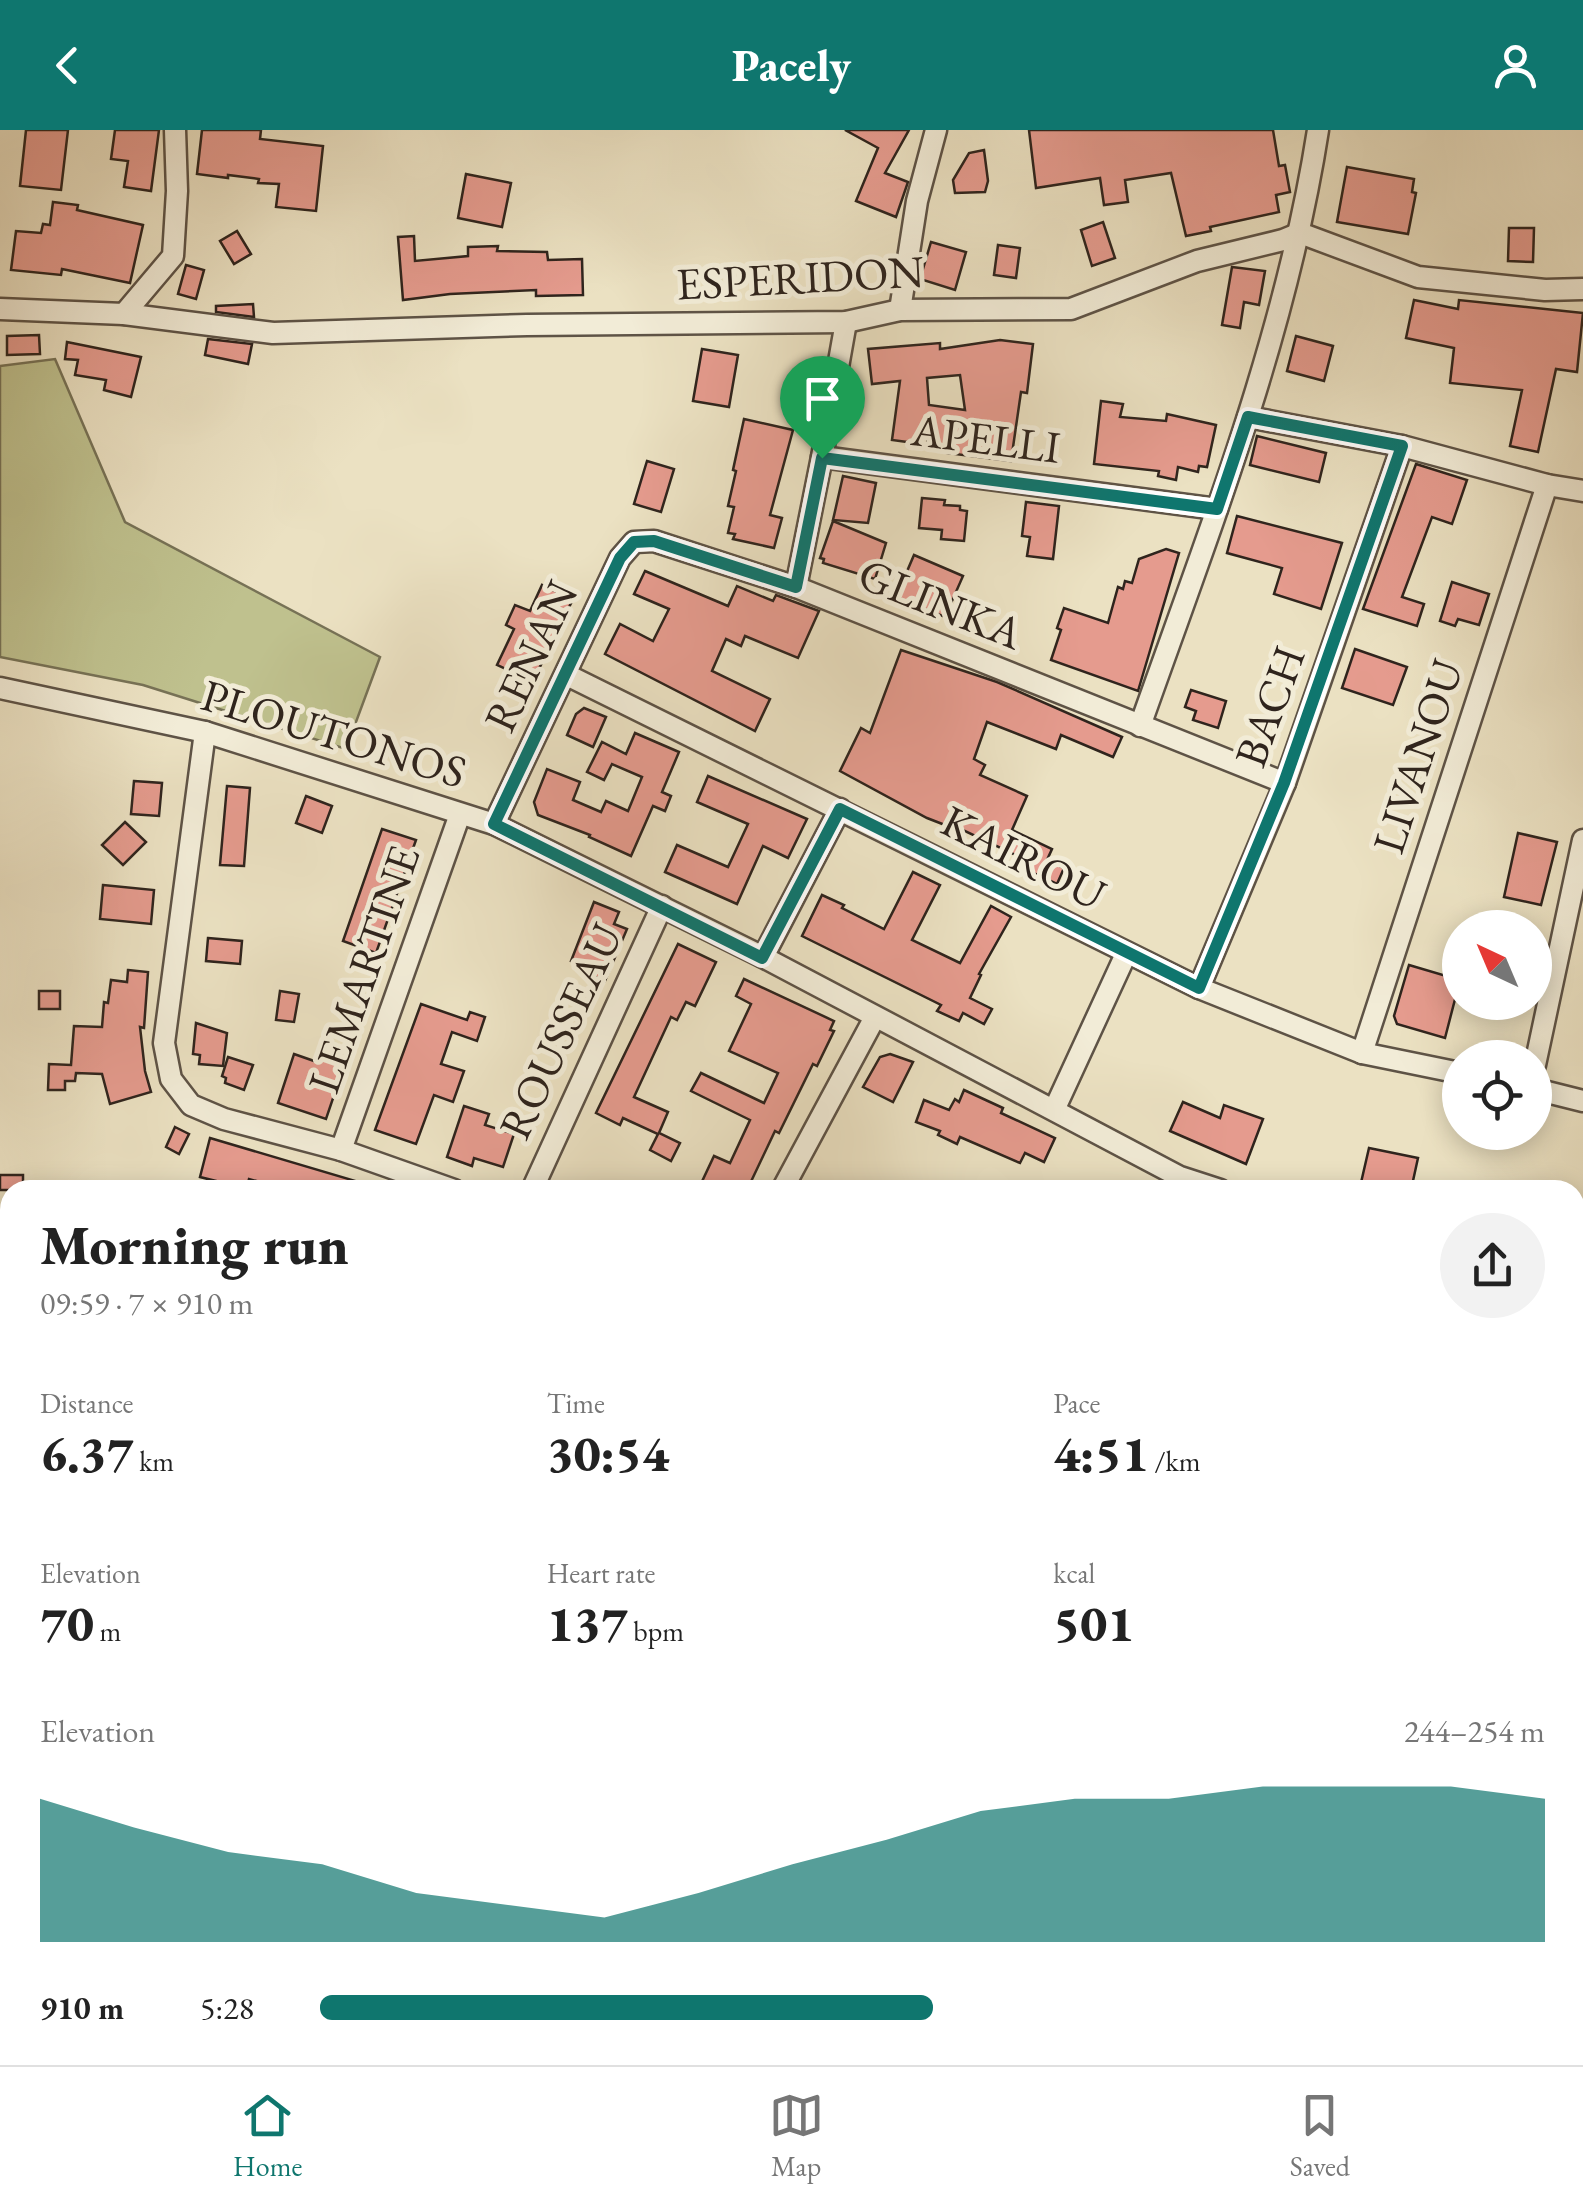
<!DOCTYPE html>
<html lang="en">
<head>
<meta charset="utf-8">
<style>
	:root { --surface:#fff; --page:#f2f2f2; --text:#222; --muted:#767676; --line:#e0e0e0; --accent:#0f766e }
	body { margin:0; font-family:"EB Garamond",serif; background:var(--page); color:var(--text); height:100vh; display:flex; flex-direction:column; font-size:38px; white-space:nowrap }
	* { box-sizing:border-box; margin:0 }
	p { font-size:32px; color:var(--muted) }
	.icon { flex:none; width:55px; height:55px; fill:none; stroke:currentColor; stroke-width:2; stroke-linecap:round; stroke-linejoin:round }
	.map { position:relative; flex:1; overflow:hidden }
	.side { position:absolute; left:0px; top:1050px; width:1585px; height:885px; display:flex; flex-direction:column; background:var(--surface); border-radius:30px 30px 0 0; box-shadow:0 5px 25px #0003 }
	.side>* { flex:none }
	.needle { width:65px; rotate:316deg }
	.controls { position:absolute; left:1442px; top:780px; display:grid; gap:20px }
	.controls a { display:grid; place-items:center; width:110px; height:110px; border-radius:50%; background:var(--surface); box-shadow:0 5px 25px #0003; font-size:50px }
	.pin { position:absolute; display:grid; place-items:center; width:85px; height:85px; color:#fff; margin:-102px -42px; border-radius:50% 50% 50% 0; rotate:-45deg; box-shadow:0 0 10px #0007 }
	.pin .icon { rotate:45deg }
	.round { display:grid; place-items:center; flex:none; width:105px; height:105px; border-radius:52px; background:var(--page) }
	.headline { display:flex; align-items:center; justify-content:space-between; height:170px; padding:0 40px }
	h1 { font-size:55px; font-weight:800; line-height:75px }
	.stats { display:grid; grid-template-columns:repeat(3,1fr); gap:15px; height:170px; padding:10px 40px }
	.stats div { display:grid; align-content:center }
	.stats b { font-size:50px; font-weight:800 }
	.stats small { font-size:28px; font-weight:400 }
	.stats p { font-size:28px }
	.chart { height:280px; padding:20px 40px }
	.chart p { display:flex; justify-content:space-between }
	.chart svg { width:100%; height:180px; margin-top:10px; fill:var(--accent); opacity:.7 }
	ul { padding:0 40px; list-style:none; font-size:32px }
	li { display:grid; grid-template-columns:160px 120px 1fr; align-items:center; height:75px }
	li i { height:25px; border-radius:12px; background:var(--accent) }
	header { display:flex; justify-content:space-between; align-items:center; height:130px; padding:0 40px; background:var(--accent); color:#fff; font-size:45px; font-weight:800 }
	.tabs { display:flex; justify-content:space-around; align-items:center; height:140px; border-top:2px solid var(--line); background:var(--surface); font-size:28px; color:var(--muted) }
	.tabs a { display:grid; justify-items:center; gap:5px }
	.tabs .on { color:var(--accent) }
	.map>svg:first-child { display:block }
</style>
</head>
<body>
<header><svg class="icon" aria-label="back" viewBox="0 0 24 24"><path d="M15 5l-7 7 7 7"/></svg>Pacely<svg class="icon" aria-label="person" viewBox="0 0 24 24"><circle cx="12" cy="8" r="4"/><path d="M4 21q1-7 8-7t8 7"/></svg></header>
<div class="map">
<svg width="1583" height="1935" viewBox="0 0 1583 1935">
	<rect width="100%" height="100%" fill="#ebe1c2"/>
	<filter id="stains"><feTurbulence type="fractalNoise" baseFrequency=".002" numOctaves="4"/><feColorMatrix values="0 0 0 0 .2 0 0 0 0 .09 0 0 0 0 .02 0 0 0 .5 -.17"/></filter>
	<radialGradient id="worn" r=".72"><stop offset=".6" stop-color="#630" stop-opacity="0"/><stop offset="1" stop-color="#630" stop-opacity=".3"/></radialGradient>
	<path fill="#bfc18e" stroke="#777256" stroke-width="2.5" d="M55,229L125,392L380,527L346,619L143,555L0,527V236Z"/>
	<g fill="#e59b8e" stroke="#2f241d" stroke-width="2.5" fill-rule="evenodd">
		<path d="M26,0H68L61,60L20,56Z"/>
		<path d="M115,0H159L151,61L124,57L128,31L111,29Z"/>
		<path d="M202,0H261L260,9L323,16L316,81L276,77L279,54L258,53L259,49L228,45V48L197,44Z"/>
		<path d="M845,0H909L885,43L908,52L896,87L856,71L878,18Z"/>
		<path d="M1029,0H1273L1279,36L1285,35L1290,62L1276,65L1279,82L1210,97L1211,101L1186,106L1171,43L1125,50L1128,72L1104,75L1100,48L1036,58Z"/>
		<path d="M984,20L988,51L985,62L955,63L953,50L969,23Z"/>
		<path d="M1347,37L1414,49L1412,62L1416,63L1408,104L1337,92Z"/>
		<path d="M466,44L511,53L502,97L458,88Z"/>
		<path d="M53,72L78,75L77,80L143,95L130,153L62,139L61,145L11,140L16,101L41,103L43,94L50,95Z"/>
		<path d="M1103,92L1115,128L1092,136L1081,100Z"/>
		<path d="M1509,98H1534L1533,132L1508,131Z"/>
		<path d="M237,101L251,124L234,134L220,111Z"/>
		<path d="M414,106L415,131L468,126V117L498,116L497,121L547,122L548,130L582,129L583,165L536,166V160L450,164L403,170L398,107Z"/>
		<path d="M931,112L966,122L955,160L920,149Z"/>
		<path d="M998,115L1020,118L1016,148L994,145Z"/>
		<path d="M186,135L204,140L196,169L178,164Z"/>
		<path d="M1232,137L1265,141L1259,175L1244,172L1240,198L1222,195Z"/>
		<path d="M1414,170L1458,179L1459,170L1583,183L1577,242L1556,239L1538,322L1510,316L1522,260L1450,253L1454,218L1406,208Z"/>
		<path d="M253,174L254,187L216,182V176Z"/>
		<path d="M39,205L40,224L7,225V206Z"/>
		<path d="M1296,206L1333,216L1324,251L1287,241Z"/>
		<path d="M208,209L252,214L248,234L205,225Z"/>
		<path d="M1000,210L1033,214L1027,263L1021,262L1011,331L947,323L948,318L927,315L928,304L918,302L915,313L892,310L900,251L872,254L868,219L940,213V219ZM960,245L965,280L929,275L927,248Z"/>
		<path d="M67,212L141,227L131,267L104,260L106,250L75,245L78,230L65,229Z"/>
		<path d="M702,219L738,225L729,277L693,271Z"/>
		<path d="M1101,271L1123,274L1120,287L1166,291L1167,284L1216,295L1207,337L1199,336L1198,342L1178,337L1176,350L1158,346L1159,341L1094,334Z"/>
		<path d="M744,289L793,300L770,385L782,388L774,418L733,409L735,404L728,403L734,377L728,376L736,341L733,340Z"/>
		<path d="M1257,306L1326,323L1319,352L1250,335Z"/>
		<path d="M647,331L674,339L661,382L634,374Z"/>
		<path d="M1416,334L1467,350L1452,394L1432,387L1402,467L1424,474L1417,496L1363,479Z"/>
		<path d="M843,346L876,353L868,393L833,390Z"/>
		<path d="M922,368L945,370L944,375L960,376V380L967,381L964,411L941,409L942,400L919,398Z"/>
		<path d="M1026,372L1059,376L1053,429L1027,426L1030,407L1022,406Z"/>
		<path d="M1237,386L1342,413L1321,479L1274,464L1282,438L1227,423Z"/>
		<path d="M833,391L886,413L875,449L823,433L824,429L820,428Z"/>
		<path d="M1166,419L1179,423L1138,561L1051,530L1061,500L1057,498L1064,478L1108,493L1118,457L1123,459L1125,451L1132,453L1139,429Z"/>
		<path d="M914,425L963,446L945,487L896,467Z"/>
		<path d="M645,441L728,476L737,456L773,471L776,465L819,481L798,528L745,506L741,516L726,509L712,541L770,569L755,601L605,524L620,494L653,511L669,479L634,464Z"/>
		<path d="M1452,452L1489,464L1479,495L1458,489L1455,496L1440,491Z"/>
		<path d="M542,455L573,469L533,551L497,535L514,499L506,495L515,475L530,481Z"/>
		<path d="M1355,519L1407,537L1393,575L1342,558Z"/>
		<path d="M901,520L997,552L1122,607L1113,627L1061,605L1056,619L987,592L974,629L985,635L980,645L1027,666L1012,700L1052,719L1047,730L1064,738L1057,754L1016,735L1020,727L946,692L945,695L927,688L840,641L861,598L870,603Z"/>
		<path d="M1191,560L1226,571L1218,598L1193,590L1196,581L1185,577Z"/>
		<path d="M584,578L606,587L593,617L567,605L576,584Z"/>
		<path d="M635,603L679,622L662,662L671,666L665,681L653,676L631,726L589,707L590,705L538,685L534,672L547,639L580,652L573,670L601,682L606,671L628,681L642,647L612,634L604,650L587,642L602,612L626,624Z"/>
		<path d="M708,646L807,689L788,728L763,716L737,774L665,742L677,715L728,737L748,694L697,672Z"/>
		<path d="M134,651L162,653L159,686L131,684Z"/>
		<path d="M227,656L250,658L244,736L220,735Z"/>
		<path d="M306,666L332,676L322,703L296,693Z"/>
		<path d="M125,692L146,712L123,735L102,715Z"/>
		<path d="M382,699L416,710L376,823L343,811Z"/>
		<path d="M1518,703L1557,712L1541,775L1504,767Z"/>
		<path d="M913,742L940,755L912,810L960,833L991,776L1011,787L979,844L981,845L970,868L992,879L984,894L963,883L959,891L937,881L941,875L802,806L822,765L844,775L842,778L884,799Z"/>
		<path d="M103,755L154,760L151,794L100,789Z"/>
		<path d="M594,772L619,782L614,794L627,799L605,851L583,842L585,837L571,831Z"/>
		<path d="M208,808L242,811L240,834L206,831Z"/>
		<path d="M678,814L716,832L695,876L686,872L677,890L671,887L634,967L668,982L659,1003L680,1013L671,1031L650,1020L658,1004L623,988L620,995L596,983Z"/>
		<path d="M1409,835L1460,850L1445,908L1397,894L1394,886Z"/>
		<path d="M128,840L148,842L144,898L140,897L145,941L151,962L110,974L102,944L76,943L75,951H65V960H48L49,934L71,935L74,896L102,897L104,872L108,873L111,850L127,852Z"/>
		<path d="M744,849L834,891L830,900L834,901L817,936L813,934L779,1003L775,1001L747,1060H698L714,1026L730,1033L750,990L691,961L701,943L764,973L778,943L729,921L751,874L736,866Z"/>
		<rect x="39" y="861" width="21" height="18"/>
		<path d="M280,861L299,864L294,892L276,890Z"/>
		<path d="M421,874L467,890L470,882L485,887L477,911L452,902L441,934L464,941L453,972L434,965L416,1014L375,1000Z"/>
		<path d="M196,893L227,903L223,936L199,934L200,925L193,924Z"/>
		<path d="M294,924L317,932L319,924L345,933L326,989L278,973Z"/>
		<path d="M890,924L913,932L893,972L863,957L880,927Z"/>
		<path d="M228,927L253,935L244,960L225,953L226,948L222,946Z"/>
		<path d="M964,960L1003,978L1001,983L1055,1008L1044,1032L1025,1023L1020,1033L960,1007L957,1014L938,1005L940,1001L916,992L924,970L949,980L955,969L959,972Z"/>
		<path d="M1183,972L1220,988L1224,975L1263,989L1246,1034L1170,1001Z"/>
		<path d="M464,976L489,984L485,995L514,1004L503,1037L474,1028L472,1036L447,1027Z"/>
		<path d="M175,997L189,1004L179,1024L166,1017Z"/>
		<path d="M210,1008L369,1055L368,1060H288L249,1049L246,1060H218L220,1052L200,1047Z"/>
		<path d="M1369,1018L1418,1028L1411,1060L1360,1057Z"/>
		<rect x="0" y="1045" width="23" height="15"/>
	</g>
	<g fill="none" stroke-linecap="round" stroke-linejoin="round">
		<g stroke="#5e5346" stroke-width="25">
			<g id="minor">
				<path d="M0,179L124,184L273,203L527,195L846,192L900,180L1071,179L1197,131L1283,110L1300,103L1418,147L1545,160L1583,159"/>
				<path d="M900,180L917,71L936,0"/>
				<path d="M124,184L173,126L177,61L175,0"/>
				<path d="M846,192L822,327L1217,379"/>
				<path d="M1248,287L1402,316L1547,355L1583,361"/>
				<path d="M796,457L822,327"/>
				<path d="M567,545L1199,858L1362,923L1460,943"/>
				<path d="M0,558L205,602L494,694L763,827L1180,1047L1220,1060"/>
				<path d="M1140,596C1209,401 1286,206 1318,0"/>
				<path d="M205,602L164,913L171,949L191,975L224,989L341,1020L454,1060"/>
				<path d="M494,694L620,428L634,412L654,411L796,457L1285,653"/>
				<path d="M763,827L840,679"/>
				<path d="M1199,858L1285,653L1402,316"/>
				<path d="M1362,923L1547,355"/>
				<path d="M1535,935L1583,710"/>
				<path d="M1535,959L1583,971"/>
				<path d="M1055,978L1126,824"/>
				<path d="M341,1020L460,684"/>
				<path d="M532,1060L662,776"/>
				<path d="M782,1060L875,887"/>
				<path d="M1575,1148L1583,1150"/>
				<path d="M0,1192L10,1195"/>
				<path d="M1575,1334L1583,1336"/>
				<path d="M0,1470L10,1473"/>
				<path d="M1575,1758L1583,1760"/>
				<path d="M1013,1925L1037,1930L1038,1925"/>
				<path d="M1493,1925L1540,1935"/>
				<path d="M1231,1935L1233,1925"/>
				<path d="M1406,1935L1408,1925"/>
			</g>
		</g>
		<use href="#minor" stroke="#f2ecd7" stroke-width="20"/>
	</g>
	<g fill="none" stroke-linecap="round" stroke-linejoin="round">
		<g stroke="#fff" stroke-width="20">
			<path id="route" d="M1248,287L1402,316L1284,653L1199,858L840,679L762,828L494,694L620,428L634,412L654,411L796,457L822,328L1217,379Z"/>
		</g>
		<use href="#route" stroke="#0f766e" stroke-width="12"/>
	</g>
	<g text-anchor="middle" dominant-baseline="central" stroke-width="10" stroke-linejoin="round" paint-order="stroke">
		<g font-size="45" fill="#2f241d" stroke="#f2ecd7">
			<text transform="translate(800 147) rotate(-3)">ESPERIDON</text>
			<text transform="translate(986 308) rotate(7)">APELLI</text>
			<text transform="translate(941 473) rotate(22)">GLINKA</text>
			<text transform="translate(530 526) rotate(-65)">RENAN</text>
			<text transform="translate(1269 576) rotate(-70)">BACH</text>
			<text transform="translate(334 603) rotate(17)">PLOUTONOS</text>
			<text transform="translate(1417 626) rotate(-72)">LIVANOU</text>
			<text transform="translate(1024 727) rotate(27)">KAIROU</text>
			<text transform="translate(363 839) rotate(-71)">LEMARTINE</text>
			<text transform="translate(560 901) rotate(-65)">ROUSSEAU</text>
		</g>
	</g>
	<rect width="100%" height="100%" filter="url(#stains)"/>
	<rect width="100%" height="100%" fill="url(#worn)"/>
</svg>
<div class="controls">
<a><svg class="needle" viewBox="-14 -14 28 28"><path d="M0-13l5 13h-10z" fill="#e53935"/><path d="M0 13l5-13h-10z" fill="#767676"/></svg></a>
<a><svg class="icon" aria-label="locate" viewBox="0 0 24 24"><circle cx="12" cy="12" r="6"/><path d="M12 2v4M12 18v4M2 12h4M18 12h4"/></svg></a>
</div>
<div class="pin" style="left:822px;top:328px;background:#1e9e55"><svg class="icon" aria-label="arrive" viewBox="0 0 24 24"><path d="M6 21V4h12l-3 4 3 4H6"/></svg></div>
<section class="side">
<div class="headline"><div><h1>Morning run</h1><p>09:59 · 7 × 910 m</p></div><a class="round"><svg class="icon" aria-label="share" viewBox="0 0 24 24"><path d="M12 15V3M7 8l5-5 5 5M5 13v7h14v-7"/></svg></a></div>
<div class="stats">
<div><p>Distance</p><b>6.37<small> km</small></b></div>
<div><p>Time</p><b>30:54</b></div>
<div><p>Pace</p><b>4:51<small> /km</small></b></div>
</div>
<div class="stats">
<div><p>Elevation</p><b>70<small> m</small></b></div>
<div><p>Heart rate</p><b>137<small> bpm</small></b></div>
<div><p>kcal</p><b>501</b></div>
</div>
<div class="chart"><p><span>Elevation</span>244–254 m</p>
<svg viewBox="0 0 160 44" preserveAspectRatio="none"><path d="M0 44V9L10 16L20 22L30 25L40 32L50 35L60 38L70 32L80 25L90 19L100 12L110 9L120 9L130 6L140 6L150 6L160 9V44z"/></svg>
</div>
<ul>
<li><b>910 m</b>5:28<i style="width:50%"></i></li>
</ul>
</section>
</div>
<nav class="tabs">
<a class="on"><svg class="icon" aria-label="home" viewBox="0 0 24 24"><path d="M3 11l9-7 9 7M6 9v11h12V9"/></svg>Home</a>
<a><svg class="icon" aria-label="map" viewBox="0 0 24 24"><path d="M3 6l6-2 6 2 6-2v14l-6 2-6-2-6 2zM9 4v14M15 6v14"/></svg>Map</a>
<a><svg class="icon" aria-label="saved" viewBox="0 0 24 24"><path d="M7 4h10v16l-5-4-5 4z"/></svg>Saved</a>
</nav>
</body>
</html>
